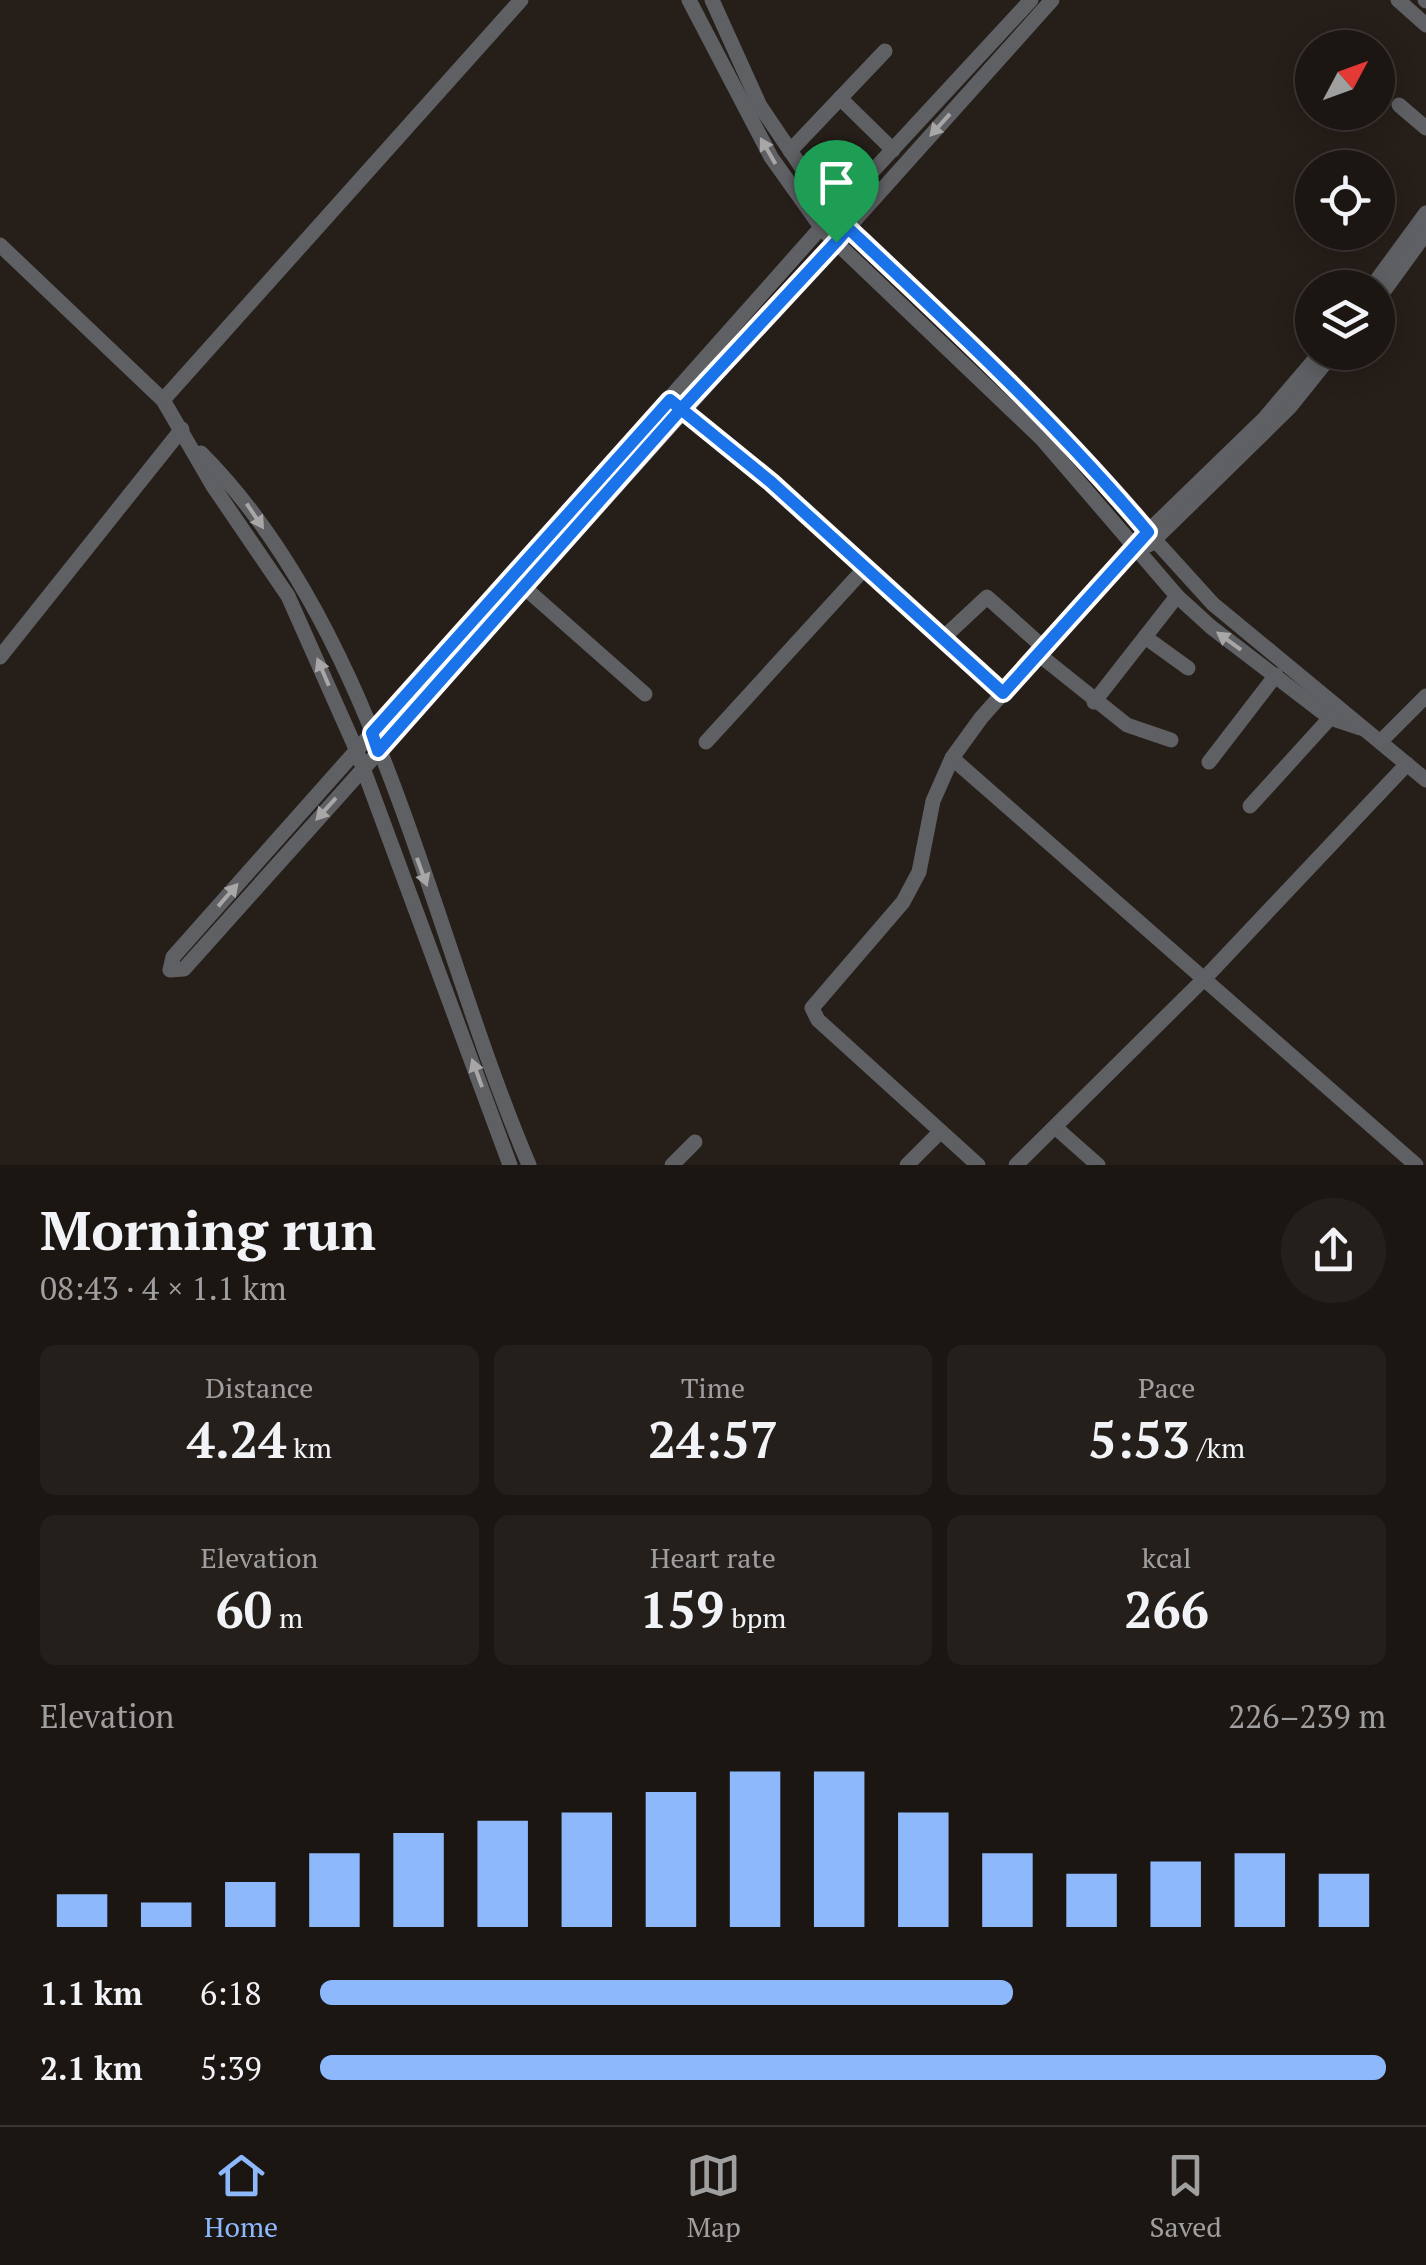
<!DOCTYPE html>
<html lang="en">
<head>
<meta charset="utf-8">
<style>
	:root { --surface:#1c1613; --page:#251f1c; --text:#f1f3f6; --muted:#a09fa0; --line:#3a3533; --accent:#8db9fc }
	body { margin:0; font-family:"PT Serif",serif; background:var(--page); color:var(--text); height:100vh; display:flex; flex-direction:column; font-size:38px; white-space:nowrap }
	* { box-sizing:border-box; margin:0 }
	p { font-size:32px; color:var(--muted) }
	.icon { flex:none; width:55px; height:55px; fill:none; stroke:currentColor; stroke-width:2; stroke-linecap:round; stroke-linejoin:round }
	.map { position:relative; height:1165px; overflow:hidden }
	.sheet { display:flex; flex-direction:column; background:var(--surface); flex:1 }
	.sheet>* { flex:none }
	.needle { width:65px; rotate:49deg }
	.buttons { position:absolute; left:1295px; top:30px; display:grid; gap:20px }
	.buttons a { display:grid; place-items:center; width:100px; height:100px; border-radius:50%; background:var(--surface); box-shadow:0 5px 25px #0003,0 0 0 2px var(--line); font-size:50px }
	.pin { position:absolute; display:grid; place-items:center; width:85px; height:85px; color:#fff; margin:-102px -42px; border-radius:50% 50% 50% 0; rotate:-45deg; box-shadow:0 0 10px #0007 }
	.pin .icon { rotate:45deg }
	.round { display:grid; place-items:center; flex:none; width:105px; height:105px; border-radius:52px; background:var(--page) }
	.overview { display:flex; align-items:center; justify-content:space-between; height:170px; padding:0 40px }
	h1 { font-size:55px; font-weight:800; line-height:75px }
	.stats { display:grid; grid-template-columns:repeat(3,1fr); gap:15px; height:170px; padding:10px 40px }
	.stats div { display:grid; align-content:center; border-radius:15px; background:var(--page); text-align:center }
	.stats b { font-size:50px; font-weight:800 }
	.stats small { font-size:28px; font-weight:400 }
	.stats p { font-size:28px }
	.chart { height:280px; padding:20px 40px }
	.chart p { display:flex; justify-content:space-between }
	.chart svg { width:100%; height:180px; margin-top:10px; stroke:var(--accent); stroke-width:6 }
	ul { padding:0 40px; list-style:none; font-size:32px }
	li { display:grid; grid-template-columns:160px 120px 1fr; align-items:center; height:75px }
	li i { height:25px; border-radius:12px; background:var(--accent) }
	.tabs { display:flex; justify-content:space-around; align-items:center; height:140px; border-top:2px solid var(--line); background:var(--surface); font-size:28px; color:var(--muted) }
	.tabs a { display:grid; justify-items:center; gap:5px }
	.tabs .selected { color:var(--accent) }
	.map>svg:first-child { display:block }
</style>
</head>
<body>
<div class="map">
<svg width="1426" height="1165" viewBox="0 0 1426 1165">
	<rect width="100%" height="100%" fill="#261e19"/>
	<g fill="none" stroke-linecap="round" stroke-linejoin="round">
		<g stroke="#5e6064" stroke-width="15">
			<path d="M689,0L771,157L823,230L1042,439L1177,596L1211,627L1330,718L1360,728"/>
			<path d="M712,0L760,106L833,214L1016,387L1213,604L1426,780"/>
			<path d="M1031,0L833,214L173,957L170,970L184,969L1052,0"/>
			<path d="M1398,0L1426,25"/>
			<path d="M1425,0L1426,1"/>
			<path d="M840,98L893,150"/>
			<path d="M1399,105L1426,128"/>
			<path d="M790,151L885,51"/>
			<path d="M0,245L163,400L213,486L288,596L356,749L510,1165"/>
			<path d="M1371,288L1426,213"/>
			<path d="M1378,299L1426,233"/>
			<path d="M163,400L521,0"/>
			<path d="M676,405L771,482L1003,693"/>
			<path d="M201,453C379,631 432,938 529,1165"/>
			<path d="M1149,545L1289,408L1334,352"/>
			<path d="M517,581L645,694"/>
			<path d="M1145,637L1188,668"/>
			<path d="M943,638L987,597L1043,647"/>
			<path d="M1037,653L1127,725L1171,740"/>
			<path d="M0,657L182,429"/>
			<path d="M1094,702L1177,596"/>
			<path d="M1381,741L1426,696"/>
			<path d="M706,742L865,568"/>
			<path d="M952,758L1416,1165"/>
			<path d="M1209,762L1276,675"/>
			<path d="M1250,806L1330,718"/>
			<path d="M1055,1127L1098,1165"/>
			<path d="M672,1165L695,1142"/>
			<path d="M907,1165L940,1132"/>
			<path d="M978,1165L818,1020L812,1008L903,902L919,872L933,801L952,758L981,718L1134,545L1263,420L1321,352"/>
			<path d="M1016,1165L1205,978L1407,764"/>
		</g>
	</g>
	<defs><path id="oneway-solid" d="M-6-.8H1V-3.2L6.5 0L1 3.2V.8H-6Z" transform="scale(2.5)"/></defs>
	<g fill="#a8a6a6">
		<use href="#oneway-solid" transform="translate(940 125) rotate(132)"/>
		<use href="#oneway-solid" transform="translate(768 151) rotate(-120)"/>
		<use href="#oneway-solid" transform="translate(255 516) rotate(56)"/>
		<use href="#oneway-solid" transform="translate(1229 641) rotate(-144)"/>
		<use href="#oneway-solid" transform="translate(323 672) rotate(-113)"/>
		<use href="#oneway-solid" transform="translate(326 809) rotate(132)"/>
		<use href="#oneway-solid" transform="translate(422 872) rotate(70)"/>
		<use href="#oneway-solid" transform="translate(228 895) rotate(-49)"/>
		<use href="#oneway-solid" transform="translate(477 1073) rotate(-110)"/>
	</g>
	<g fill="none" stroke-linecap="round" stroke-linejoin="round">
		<g stroke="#fff" stroke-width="20">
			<path id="route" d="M836,242L681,409L670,400L372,733L378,751L681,409L771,482L1003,693L1148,532C1056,423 952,326 848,228L836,242"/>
		</g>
		<use href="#route" stroke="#1a73e8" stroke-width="12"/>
	</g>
</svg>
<div class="buttons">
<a><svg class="needle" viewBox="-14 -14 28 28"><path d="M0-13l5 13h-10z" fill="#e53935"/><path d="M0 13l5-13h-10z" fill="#a09fa0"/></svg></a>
<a><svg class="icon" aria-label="locate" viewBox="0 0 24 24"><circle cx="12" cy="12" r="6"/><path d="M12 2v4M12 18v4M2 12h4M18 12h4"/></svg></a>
<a><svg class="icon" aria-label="layers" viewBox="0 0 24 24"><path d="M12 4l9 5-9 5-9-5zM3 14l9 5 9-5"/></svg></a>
</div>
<div class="pin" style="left:836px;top:242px;background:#1e9e55"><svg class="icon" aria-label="arrive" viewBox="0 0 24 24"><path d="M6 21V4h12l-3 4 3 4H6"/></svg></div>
</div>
<section class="sheet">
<div class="overview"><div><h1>Morning run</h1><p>08:43 · 4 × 1.1 km</p></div><a class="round"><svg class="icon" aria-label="share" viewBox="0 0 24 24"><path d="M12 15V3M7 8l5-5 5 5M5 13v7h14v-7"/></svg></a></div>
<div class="stats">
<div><p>Distance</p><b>4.24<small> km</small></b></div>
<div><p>Time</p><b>24:57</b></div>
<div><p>Pace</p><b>5:53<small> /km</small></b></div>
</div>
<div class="stats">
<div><p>Elevation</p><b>60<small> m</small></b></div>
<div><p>Heart rate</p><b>159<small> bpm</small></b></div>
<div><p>kcal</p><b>266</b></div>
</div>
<div class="chart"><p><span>Elevation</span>226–239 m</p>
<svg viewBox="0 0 160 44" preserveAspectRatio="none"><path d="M5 44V36M15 44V38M25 44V33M35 44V26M45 44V21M55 44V18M65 44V16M75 44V11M85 44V6M95 44V6M105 44V16M115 44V26M125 44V31M135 44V28M145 44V26M155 44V31"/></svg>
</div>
<ul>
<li><b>1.1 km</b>6:18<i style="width:65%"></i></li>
<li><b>2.1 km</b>5:39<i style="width:100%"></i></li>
</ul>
</section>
<nav class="tabs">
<a class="selected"><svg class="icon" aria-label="home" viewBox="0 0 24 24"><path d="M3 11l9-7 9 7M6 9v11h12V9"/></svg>Home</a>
<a><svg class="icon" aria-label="map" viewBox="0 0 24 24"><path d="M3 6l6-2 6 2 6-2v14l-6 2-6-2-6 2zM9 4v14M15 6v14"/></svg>Map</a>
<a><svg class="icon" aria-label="saved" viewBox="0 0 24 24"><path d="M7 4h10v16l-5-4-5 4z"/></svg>Saved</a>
</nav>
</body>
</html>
